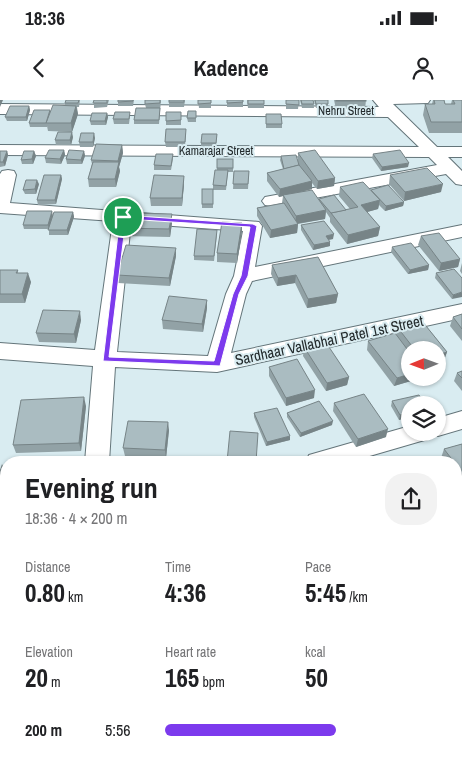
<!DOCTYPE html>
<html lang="en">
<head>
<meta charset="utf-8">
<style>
	:root { --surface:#fff; --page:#f2f2f2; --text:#202124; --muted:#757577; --accent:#7c3aed }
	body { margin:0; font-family:"Archivo Narrow",sans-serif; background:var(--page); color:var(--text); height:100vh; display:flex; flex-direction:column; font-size:19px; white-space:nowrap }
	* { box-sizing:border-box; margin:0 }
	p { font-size:16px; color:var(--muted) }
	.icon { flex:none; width:28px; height:28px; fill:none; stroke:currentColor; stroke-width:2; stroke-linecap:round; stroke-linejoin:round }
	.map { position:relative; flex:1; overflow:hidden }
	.sheet { position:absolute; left:0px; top:356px; width:462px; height:304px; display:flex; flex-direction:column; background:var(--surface); border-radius:20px 20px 0 0; box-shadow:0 1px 4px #0004 }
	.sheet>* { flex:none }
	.needle { width:32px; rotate:269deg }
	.tools { position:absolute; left:401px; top:241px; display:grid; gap:10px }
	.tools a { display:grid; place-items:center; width:45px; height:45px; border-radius:50%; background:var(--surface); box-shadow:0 1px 4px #0004; font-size:25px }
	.pin { position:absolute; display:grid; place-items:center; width:42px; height:42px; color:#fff; margin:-21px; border:2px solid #fff; border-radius:50%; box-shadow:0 1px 5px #0007 }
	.round { display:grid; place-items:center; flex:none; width:52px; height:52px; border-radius:20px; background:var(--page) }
	.head { display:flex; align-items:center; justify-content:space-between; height:85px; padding:0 25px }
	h1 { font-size:28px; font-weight:700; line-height:38px }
	.metrics { display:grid; grid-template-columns:repeat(3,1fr); gap:8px; height:85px; padding:5px 25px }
	.metrics div { display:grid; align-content:center }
	.metrics b { font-size:25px; font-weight:700 }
	.metrics small { font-size:14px; font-weight:400 }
	.metrics p { font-size:14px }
	ul { padding:0 25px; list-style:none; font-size:16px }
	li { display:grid; grid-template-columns:80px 60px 1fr; align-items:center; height:38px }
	li i { height:12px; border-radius:6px; background:var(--accent) }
	.status { display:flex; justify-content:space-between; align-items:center; height:35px; padding:0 25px; background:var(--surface); direction:ltr }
	.status svg { height:14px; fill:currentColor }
	header { display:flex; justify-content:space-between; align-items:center; height:65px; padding:0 25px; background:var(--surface); font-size:22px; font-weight:700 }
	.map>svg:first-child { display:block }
</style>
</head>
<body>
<div class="status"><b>18:36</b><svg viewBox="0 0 49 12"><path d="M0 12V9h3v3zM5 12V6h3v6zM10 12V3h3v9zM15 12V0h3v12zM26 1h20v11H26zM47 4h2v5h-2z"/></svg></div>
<header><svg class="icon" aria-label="back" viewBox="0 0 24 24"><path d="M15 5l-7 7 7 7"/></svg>Kadence<svg class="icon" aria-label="person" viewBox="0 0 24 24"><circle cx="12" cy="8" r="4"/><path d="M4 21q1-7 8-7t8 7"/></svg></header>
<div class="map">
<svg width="462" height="659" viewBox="0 0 462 659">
	<rect width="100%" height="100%" fill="#d9ecf1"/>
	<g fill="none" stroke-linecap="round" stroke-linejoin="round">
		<g stroke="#64757a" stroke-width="2">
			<g id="street">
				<path d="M373,0H430L428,3L393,4L437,47H462V57H448L462,71V85L456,84L446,74L271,106L265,105L262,101L265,97L437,65L429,57L0,55V45L419,47L388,17L0,14V4L379,7Z"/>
				<path d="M8,70L14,71L16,75L10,103L259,122L262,126L255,167L462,125V137L252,181L246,194L231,253L462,204V218L217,272L115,267L109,362H85L93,266L0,259V243L95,250L113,121L0,113V74L2,71ZM131,123L243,131L234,176L226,194L208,256L117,252Z"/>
				<path d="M462,311V329L438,336L431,334L428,339L349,362H306L309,355L410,326V332H438V318Z"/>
				<rect x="63" y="654" width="32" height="5"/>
				<path d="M211,654H243L242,659H210Z"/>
				<rect x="359" y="654" width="32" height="5"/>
			</g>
		</g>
		<use href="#street" fill="#fff" fill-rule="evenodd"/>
	</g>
	<g fill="#92a2a6">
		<path d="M80,0L79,7H77L78,14L72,32L48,31L47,26V27H30L29,23L51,11L65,5V3Z"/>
		<path d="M94,0H109L107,7L94,8Z"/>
		<path d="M118,0H134L133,6H118Z"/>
		<path d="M161,0L159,24H134V20L146,8L145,4Z"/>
		<path d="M185,0L184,7H169V2Z"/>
		<path d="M198,0H211V8H199Z"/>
		<rect x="227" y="0" width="16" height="7"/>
		<path d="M247,0L264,4V8H248Z"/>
		<path d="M286,0H299L298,9H286Z"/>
		<path d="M300,0H313L314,8H302Z"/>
		<path d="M314,0H328V8H316Z"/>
		<path d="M334,0H366L365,9H336Z"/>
		<path d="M433,0H444L445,4H451L452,0H462V33H429L423,15L425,4H432Z"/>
		<path d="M29,6L30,10L27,21H7L5,17Z"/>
		<path d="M196,11V22H188L187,18Z"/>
		<rect x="166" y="12" width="15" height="13"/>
		<path d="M107,13L108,17L106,25H91L90,21Z"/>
		<path d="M266,14L282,24V28H266Z"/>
		<path d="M130,16L129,24H114L113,19Z"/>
		<path d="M186,33L185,47H166L165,42Z"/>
		<path d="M217,34L216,48H201V43Z"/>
		<path d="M73,37L71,45H56L55,40Z"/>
		<path d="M95,38L93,47H80L79,42Z"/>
		<path d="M122,45L123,53L119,67L120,71L116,87H89L88,79L92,64L91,60Z"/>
		<path d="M64,50L65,55L61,64L46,63L45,58Z"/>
		<path d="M0,51H7L8,55L5,66L0,67Z"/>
		<path d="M34,51L36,56L33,64H22L21,60Z"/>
		<path d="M84,51L85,56L82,64H67L66,59Z"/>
		<path d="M298,53L335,78L334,86L317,89L312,83V89L305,91L319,99L346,110L350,109L339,96L340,87L370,90L404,102L403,106L385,111L379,105L378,109L367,112L380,127L378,136L347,144L330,122V118L326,112L325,119L298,124L297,133L270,138L257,116V108L282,103L283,96L279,97L267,81V73L283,69L280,60L281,56L298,61Z"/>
		<path d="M173,54V59L171,70H154V65Z"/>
		<path d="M373,54L408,67L381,71L372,58Z"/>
		<path d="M217,59H233V72H228L226,90H213V108H202V89H213V85L217,70Z"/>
		<path d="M234,71H249L248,89H233Z"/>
		<path d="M61,75L62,79L56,104L38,105L37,100Z"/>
		<path d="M390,75L441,92L404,101L389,84Z"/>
		<path d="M39,84L36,94H25L23,90Z"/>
		<path d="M184,84L182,106H151L150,98Z"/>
		<path d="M73,112L74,117L68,135H49V129H24L23,125L53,116Z"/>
		<path d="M172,123L170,137L122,136L120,128Z"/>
		<path d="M242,123V131L237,163L217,162V153Z"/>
		<path d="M301,125L333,139L329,140L330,146L313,150L301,130Z"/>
		<path d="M217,134L214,161L194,160V156Z"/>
		<path d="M421,136L460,159L458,167L439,171L418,145Z"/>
		<path d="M392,147L429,165L428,170L408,174L391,152Z"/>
		<path d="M176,156L170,186L118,183L117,175Z"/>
		<path d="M318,157L338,194L336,203L307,208L295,183L277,186L271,174L272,165Z"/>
		<path d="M462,163V174L460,171Z"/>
		<path d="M0,170H18V173L31,182L25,203H0Z"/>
		<path d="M436,173L462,178L452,199L435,178Z"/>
		<path d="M207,200V208L203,232L163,229L162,220Z"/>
		<path d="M462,214V241L450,226L453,217Z"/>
		<path d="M81,220L76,243L39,242L36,233Z"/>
		<path d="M422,221L447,252L444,260L438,262V250H410V278H421L394,286L367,250L368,241L395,233L396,235L398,228Z"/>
		<path d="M304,247L349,277L347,285L326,291L303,256Z"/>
		<path d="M269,267L314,298L286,306L269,276Z"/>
		<path d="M462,271V291L454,281L457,273Z"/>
		<path d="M392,301L425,305L399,320L391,306Z"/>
		<path d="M334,303L386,337L356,347L333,311Z"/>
		<path d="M86,306L81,351L16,353L13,345Z"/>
		<path d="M254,313L290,340L266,346L254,317Z"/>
		<path d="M287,313L332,325L300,337L287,317Z"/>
		<path d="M169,330L166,358L125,356L123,348Z"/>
		<path d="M462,344V387L456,379V362H445L441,358L444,349Z"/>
		<path d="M6,438V479H0V451Z"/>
		<path d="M456,459H462V498H457L456,492Z"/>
		<rect x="0" y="510" width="6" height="43"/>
		<path d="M0,623L19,654L18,658L0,657Z"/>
		<path d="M391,654H426L435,659H390V655Z"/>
		<path d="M449,654H456L462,659H449Z"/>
	</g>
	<g fill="#778487">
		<path d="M0,0H3L0,7Z"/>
		<path d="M29,6L30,10L27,21L26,17Z"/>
		<path d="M76,6L78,14L72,32L71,23Z"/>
		<path d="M107,13L108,17L106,25L105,21Z"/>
		<path d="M72,32L73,37L71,45L70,40Z"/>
		<path d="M94,33L95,38L93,47V42Z"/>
		<path d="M122,45L123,53L119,67L120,71L116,87L115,79L118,65V61Z"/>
		<path d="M64,50L65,55L61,64L60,59Z"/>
		<path d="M7,51L8,55L5,66L3,62Z"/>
		<path d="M34,51L36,56L33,64L32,59Z"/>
		<path d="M84,51L85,56L82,64L81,60Z"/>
		<path d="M409,63L408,67L381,71L382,67Z"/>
		<path d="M61,75L62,79L56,104L55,100Z"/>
		<path d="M184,76V84L182,106V98Z"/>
		<path d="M335,78L334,86L317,89L318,81Z"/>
		<path d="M37,80L39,84L36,94L35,89Z"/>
		<path d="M312,81V89L284,96L283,95V96L279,97L280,89Z"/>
		<path d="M443,84L441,92L404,101L405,92Z"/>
		<path d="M380,100L378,109L360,114L361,105Z"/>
		<path d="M404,102L403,106L385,111L386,106Z"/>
		<path d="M326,110L325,119L295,124L296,116Z"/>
		<path d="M52,111L53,116L49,129L48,125Z"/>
		<path d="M73,112L74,117L68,135L67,130Z"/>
		<path d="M172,114V123L170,137L169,129Z"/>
		<path d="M242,123V131L237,163V154Z"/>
		<path d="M298,124L297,133L270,138L271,130Z"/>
		<path d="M380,127L378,136L347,144L348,135Z"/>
		<path d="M334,134L333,139L326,140V136Z"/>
		<path d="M330,142V146L313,150L314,145Z"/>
		<path d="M176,148V156L170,186L169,178Z"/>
		<path d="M460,159L458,167L439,171L441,163Z"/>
		<path d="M429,165L428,170L408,174L410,170Z"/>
		<path d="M28,173L31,182L25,203L22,194Z"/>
		<path d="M296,175L295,183L277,186L278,178Z"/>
		<path d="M462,192V197L452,199L453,195Z"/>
		<path d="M338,194L336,203L307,208L308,199Z"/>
		<path d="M207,200V208L203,232L202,224Z"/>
		<path d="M80,211L81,220L76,243L74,234Z"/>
		<path d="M447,252L444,260L438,262V255Z"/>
		<path d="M410,274V278H421L394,286L397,278Z"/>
		<path d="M349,277L347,285L326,291L327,283Z"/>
		<path d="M315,290L314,298L286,306V298Z"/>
		<path d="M84,297L86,306L81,351L79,343Z"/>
		<path d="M410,312V317L399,320L400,315Z"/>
		<path d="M333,321L332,325L300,337L301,333Z"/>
		<path d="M168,322L169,330L166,358L165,350Z"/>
		<path d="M388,329L386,337L356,347L358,339Z"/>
		<path d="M290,336V340L266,346L267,342Z"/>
		<path d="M2,364L4,368L0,380V370Z"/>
		<path d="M17,654H19L18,658L16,656Z"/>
	</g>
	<g fill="#aabcc1" stroke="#778487">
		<path d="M66,0H79L78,3H65Z"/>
		<path d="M94,0H107V3H93Z"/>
		<path d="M118,0H133V1L118,2Z"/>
		<path d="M145,0H160V3L145,4Z"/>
		<rect x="169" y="0" width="15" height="2"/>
		<path d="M198,0H211V3L198,4Z"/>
		<path d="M227,0H243V2L227,3Z"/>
		<rect x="248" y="0" width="16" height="4"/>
		<path d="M286,0H299V5L286,4Z"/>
		<path d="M301,0H313L314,4H302Z"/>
		<path d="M315,0H328V4H316Z"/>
		<rect x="336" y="0" width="30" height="1"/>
		<path d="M434,0H444L445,4H455L453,0H462V22H431L425,4H435Z"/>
		<path d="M53,5L76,6L71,23H46Z"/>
		<path d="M10,6H29L26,17H5Z"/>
		<path d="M136,8H160L159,20H134Z"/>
		<path d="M34,10H50L46,23H29Z"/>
		<path d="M188,11H196V18H187Z"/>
		<path d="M115,12H130L129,19H113Z"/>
		<path d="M166,12H181V20L166,21Z"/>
		<path d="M92,13H107L105,21H90Z"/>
		<path d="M266,14H281L282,24H266Z"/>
		<path d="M166,29H186L185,42H165Z"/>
		<path d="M58,32H72L70,40H55Z"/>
		<path d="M81,33H94L93,42H79Z"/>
		<path d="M202,34H217L216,43H201Z"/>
		<path d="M96,44L122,45L118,61L91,60Z"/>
		<path d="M49,50H64L60,59L45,58Z"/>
		<path d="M69,50L84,51L81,60L66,59Z"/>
		<path d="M315,50L335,78L318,81L298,53Z"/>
		<path d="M400,50L409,63L382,67L373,54Z"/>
		<path d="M0,51H7L3,62H0Z"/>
		<path d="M24,51H34L32,59L21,60Z"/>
		<path d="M156,54H173L171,66L154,65Z"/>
		<path d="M296,55L299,65L284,69L281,56Z"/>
		<rect x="217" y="59" width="16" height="9"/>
		<path d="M93,62H119L115,79H88Z"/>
		<path d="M299,65L312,81L280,89L267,73Z"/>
		<path d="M427,68L443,84L405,92L390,75Z"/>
		<path d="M215,70H228L226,86L213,85Z"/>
		<path d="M234,71H249L248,84H233Z"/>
		<path d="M44,75H61L55,100H37Z"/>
		<path d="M154,75L184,76L182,98H150Z"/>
		<path d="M26,80H37L35,89L23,90Z"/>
		<path d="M363,82L380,100L361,105L380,127L348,135L331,113L358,107L340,87Z"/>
		<path d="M388,85L404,102L386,106L371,90Z"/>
		<rect x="202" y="89" width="11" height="15"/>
		<path d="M312,90L326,110L296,116L283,95Z"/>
		<path d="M334,95L346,110L331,113L319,99Z"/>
		<path d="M284,103L298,124L271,130L257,108Z"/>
		<path d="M27,111H52L48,125H23Z"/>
		<path d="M54,112H73L67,130H48Z"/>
		<path d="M123,113L172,114L169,129L120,128Z"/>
		<path d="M324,121L334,134L326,136L330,142L314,145L301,125Z"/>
		<path d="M222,122L242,123L237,154L217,153Z"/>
		<path d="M197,129L217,130L214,156H194Z"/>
		<path d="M439,133L460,159L441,163L421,136Z"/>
		<path d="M411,143L429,165L410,170L392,147Z"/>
		<path d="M126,145L176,148L169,178L117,175Z"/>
		<path d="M318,157L338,194L308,199L296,175L278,178L272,165Z"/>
		<path d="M454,169L462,178V192L453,195L436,173Z"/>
		<path d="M0,170H18L16,173H28L22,194H0Z"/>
		<path d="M169,196L207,200L202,224L162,220Z"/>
		<path d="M43,210L80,211L74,234L36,233Z"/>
		<path d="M462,214V229L453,217Z"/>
		<path d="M422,221L447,252L438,255V250H415L398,228Z"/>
		<path d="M395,233L410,253V274L397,278L368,241Z"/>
		<path d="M325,241L349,277L327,283L304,247Z"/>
		<path d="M297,259L315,290L286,298L269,267Z"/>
		<path d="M462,271V278L457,273Z"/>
		<path d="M364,294L388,329L358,339L334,303Z"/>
		<path d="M419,295L425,305H410V312L400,315L392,301Z"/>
		<path d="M84,297L79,343L13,345L21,300Z"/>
		<path d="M319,301L333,321L301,333L287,313Z"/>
		<path d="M277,308L290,336L267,342L254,313Z"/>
		<path d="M128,321L168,322L165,350L123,348Z"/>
		<path d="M230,331L258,333L256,362H227Z"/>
		<path d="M462,344V375L456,366V362H454L444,349Z"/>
		<path d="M389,360L391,362H381Z"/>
		<path d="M3,438H6V472H0V451Z"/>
		<path d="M456,459H462V494H459L456,475Z"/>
		<rect x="0" y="510" width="6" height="37"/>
		<path d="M456,600L462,601V659L453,658V654H456Z"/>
		<path d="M0,623L6,624V654H17L16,656L0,655Z"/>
		<path d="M393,654H426L435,655V659H394Z"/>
	</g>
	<path fill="#7c3aed" stroke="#fff" fill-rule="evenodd" d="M123,115L253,124L257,126L248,176L239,194L220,266L103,261L120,117ZM126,119L250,127L241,176L233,194L214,261L109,257Z"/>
	<g text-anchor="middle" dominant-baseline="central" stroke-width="4" stroke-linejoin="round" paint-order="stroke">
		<g font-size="12" fill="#232a2c" stroke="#d9ecf1">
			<text x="346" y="11">Nehru Street</text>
			<text x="216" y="51">Kamarajar Street</text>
		</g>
		<g font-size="15" fill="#232a2c" stroke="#d9ecf1">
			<text transform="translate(329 240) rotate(-12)">Sardhaar Vallabhai Patel 1st Street</text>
		</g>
	</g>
</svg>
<div class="tools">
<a><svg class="needle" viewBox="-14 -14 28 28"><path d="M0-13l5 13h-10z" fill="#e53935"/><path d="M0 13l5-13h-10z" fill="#757577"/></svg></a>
<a><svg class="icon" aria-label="layers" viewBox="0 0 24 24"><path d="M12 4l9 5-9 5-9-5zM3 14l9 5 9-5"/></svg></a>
</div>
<div class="pin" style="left:123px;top:117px;background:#1e9e55"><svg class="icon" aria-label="arrive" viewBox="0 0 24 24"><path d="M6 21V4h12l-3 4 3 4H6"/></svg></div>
<section class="sheet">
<div class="head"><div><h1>Evening run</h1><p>18:36 · 4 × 200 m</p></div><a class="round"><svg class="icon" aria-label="share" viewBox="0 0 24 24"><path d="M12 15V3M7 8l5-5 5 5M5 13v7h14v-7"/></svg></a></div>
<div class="metrics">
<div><p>Distance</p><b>0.80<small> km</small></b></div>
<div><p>Time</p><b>4:36</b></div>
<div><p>Pace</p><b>5:45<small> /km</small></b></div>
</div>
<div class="metrics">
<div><p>Elevation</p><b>20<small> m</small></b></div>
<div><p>Heart rate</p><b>165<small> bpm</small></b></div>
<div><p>kcal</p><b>50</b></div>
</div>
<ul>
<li><b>200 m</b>5:56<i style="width:63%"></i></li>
</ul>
</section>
</div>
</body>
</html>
